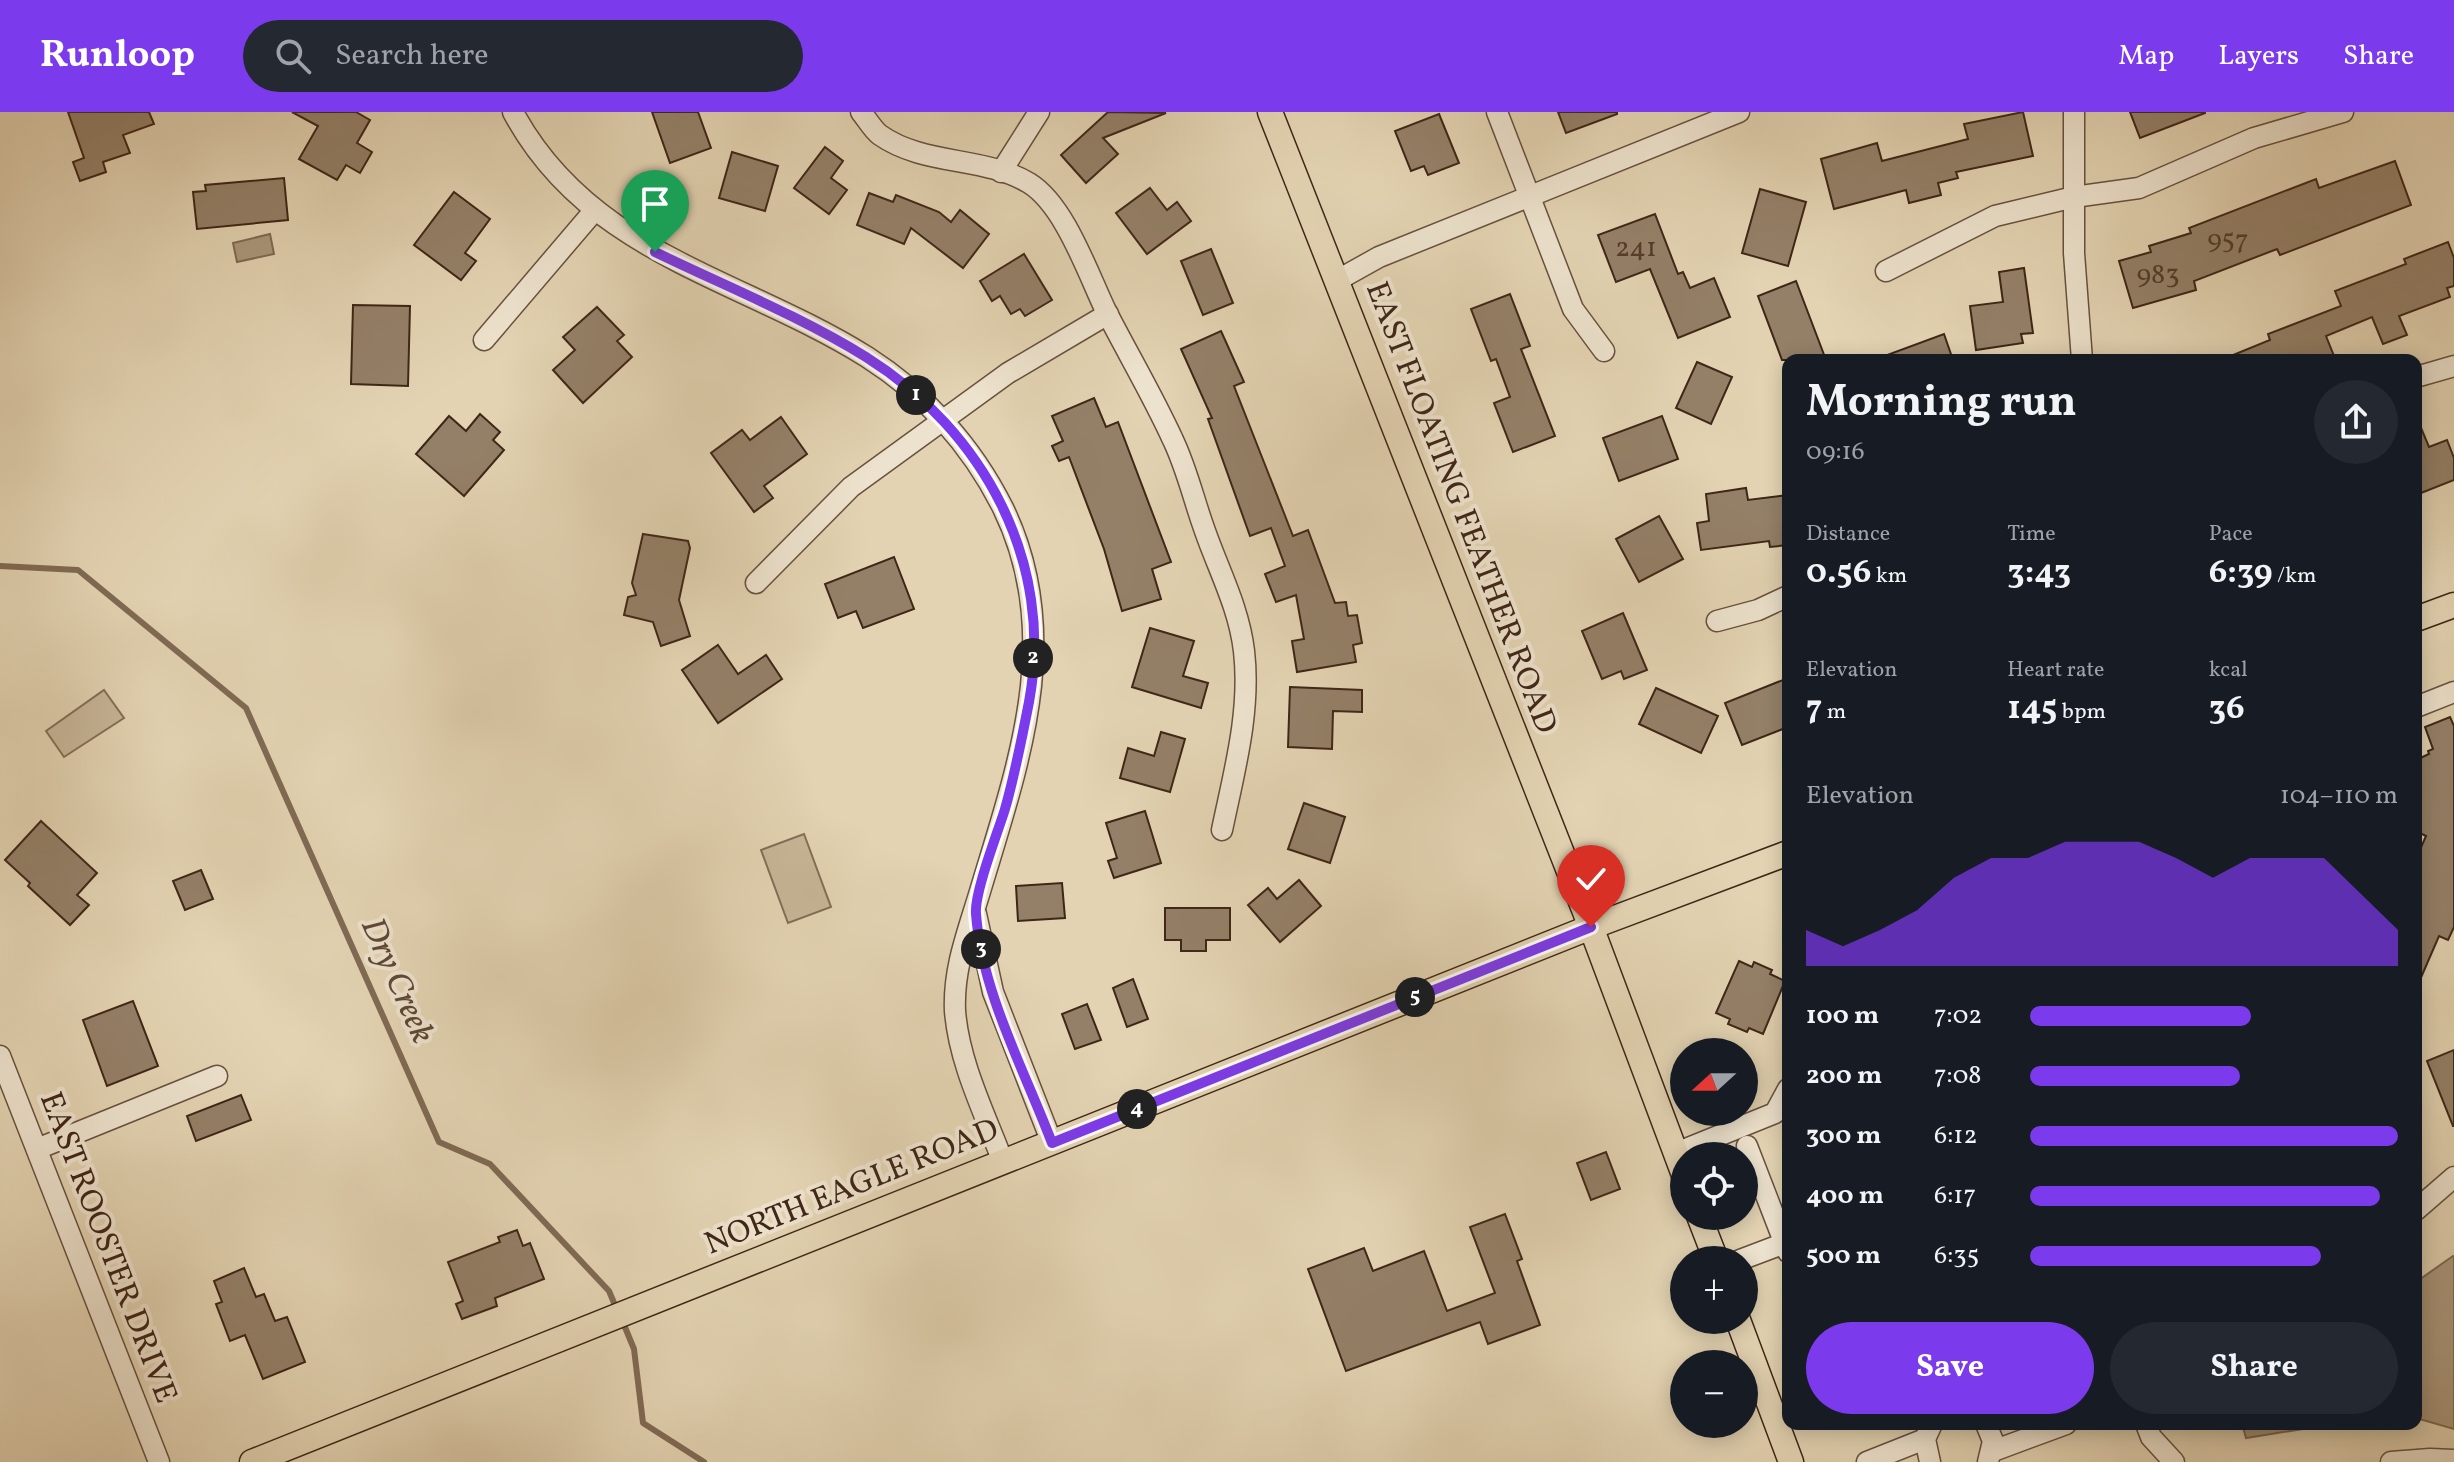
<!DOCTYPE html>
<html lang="en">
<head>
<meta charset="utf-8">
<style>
	:root { --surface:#171b24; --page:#242831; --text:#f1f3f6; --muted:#9ea1a6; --accent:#7c3aed }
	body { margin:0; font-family:Vollkorn,serif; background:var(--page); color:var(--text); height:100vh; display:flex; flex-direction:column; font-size:30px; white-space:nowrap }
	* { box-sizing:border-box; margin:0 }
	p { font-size:26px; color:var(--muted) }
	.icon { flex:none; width:44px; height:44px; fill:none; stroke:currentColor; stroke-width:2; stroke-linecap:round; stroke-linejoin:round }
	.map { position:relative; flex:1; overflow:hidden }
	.side { position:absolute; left:1782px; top:242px; width:640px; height:1076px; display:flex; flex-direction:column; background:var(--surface); border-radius:16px; box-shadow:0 4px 20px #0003 }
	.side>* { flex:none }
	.needle { width:52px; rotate:249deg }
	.fabs { position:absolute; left:1670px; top:926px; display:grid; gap:16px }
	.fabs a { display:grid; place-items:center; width:88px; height:88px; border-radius:50%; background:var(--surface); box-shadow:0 4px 20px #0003; font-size:40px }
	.pin { position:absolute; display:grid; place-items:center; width:68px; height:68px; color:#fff; margin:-82px -34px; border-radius:50% 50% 50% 0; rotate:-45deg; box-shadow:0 0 8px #0007 }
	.pin .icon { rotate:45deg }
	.km { position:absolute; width:40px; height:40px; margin:-20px; border-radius:50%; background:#222; color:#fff; font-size:22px; line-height:40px; text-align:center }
	.round { display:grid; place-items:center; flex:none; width:84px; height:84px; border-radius:42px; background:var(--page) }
	.headline { display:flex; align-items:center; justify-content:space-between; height:136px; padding:0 24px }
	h1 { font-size:44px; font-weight:700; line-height:60px }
	.figures { display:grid; grid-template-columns:repeat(3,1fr); gap:12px; height:136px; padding:8px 24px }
	.figures div { display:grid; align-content:center }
	.figures b { font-size:34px; font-weight:700 }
	.figures small { font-size:22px; font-weight:400 }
	.figures p { font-size:22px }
	.chart { height:224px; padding:16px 24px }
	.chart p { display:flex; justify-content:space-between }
	.chart svg { width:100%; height:144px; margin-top:8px; fill:var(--accent); opacity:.7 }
	.cta { display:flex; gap:16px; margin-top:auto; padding:16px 24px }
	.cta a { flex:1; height:92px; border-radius:48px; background:var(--accent); color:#fff; font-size:32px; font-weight:700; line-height:92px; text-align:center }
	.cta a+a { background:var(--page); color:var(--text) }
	ul { padding:0 24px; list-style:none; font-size:26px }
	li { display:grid; grid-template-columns:128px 96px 1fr; align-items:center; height:60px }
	li i { height:20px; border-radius:10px; background:var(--accent) }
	header { display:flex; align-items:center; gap:48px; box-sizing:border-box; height:112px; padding:0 40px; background:var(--accent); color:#fff }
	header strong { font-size:38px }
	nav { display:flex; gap:44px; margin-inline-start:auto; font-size:28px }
	.search { width:560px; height:72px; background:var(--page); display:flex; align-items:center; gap:20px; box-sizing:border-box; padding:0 28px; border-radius:44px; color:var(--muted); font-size:30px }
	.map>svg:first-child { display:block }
</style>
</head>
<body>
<header>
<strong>Runloop</strong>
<div class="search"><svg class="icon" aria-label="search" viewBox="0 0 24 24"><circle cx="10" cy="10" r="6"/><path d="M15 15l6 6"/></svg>Search here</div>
<nav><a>Map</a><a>Layers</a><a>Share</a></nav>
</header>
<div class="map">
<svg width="2454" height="1350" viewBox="0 0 2454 1350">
	<rect width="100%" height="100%" fill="#e3d3b2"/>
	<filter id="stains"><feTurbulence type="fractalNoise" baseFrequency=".0025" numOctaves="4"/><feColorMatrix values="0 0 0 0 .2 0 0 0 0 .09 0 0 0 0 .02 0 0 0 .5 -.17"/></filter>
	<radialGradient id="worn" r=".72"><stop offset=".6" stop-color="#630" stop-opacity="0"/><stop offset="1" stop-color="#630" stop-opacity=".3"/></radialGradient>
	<g fill="#c7b698" stroke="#836e58" stroke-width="2">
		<path d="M104,578L124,606L64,645L46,619Z"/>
		<path d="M804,722L831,795L788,811L761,738Z"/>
	</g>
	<g fill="#ab987d" stroke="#806a54" stroke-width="2">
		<path d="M270,122L274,142L237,150L233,131Z"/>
		<path d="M2453,1144L2454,1145V1317L2416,1306V1170Z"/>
		<path d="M2242,1312H2334L2246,1326Z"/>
	</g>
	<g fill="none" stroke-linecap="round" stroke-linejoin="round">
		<g stroke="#806a54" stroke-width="6">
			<path d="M0,454L78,458L246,596L439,1030L490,1052L609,1179L617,1198"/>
			<path d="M622,1208L634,1237L643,1311L704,1350"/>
		</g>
	</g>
	<g fill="#948068" stroke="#3f2617" stroke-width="2">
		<path d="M68,0H149L154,12L123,23L130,41L103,50L106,60L80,69L73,50L84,46Z"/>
		<path d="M292,0H356L370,8L357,31L372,40L360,61L346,53L337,68L299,47L318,14Z"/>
		<path d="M652,0H698L711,36L670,51Z"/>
		<path d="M1108,0L1166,1L1103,26L1118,42L1086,71L1061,43Z"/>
		<path d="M1558,0H1617V2L1566,21Z"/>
		<path d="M2023,0L2033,44L1956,60L1958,66L1938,71L1941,83L1909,91L1906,78L1834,97L1821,47L1877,31L1882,49L1968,27L1964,12Z"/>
		<path d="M2130,0H2205V1L2140,26Z"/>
		<path d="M1439,2L1459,51L1428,63L1424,54L1411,59L1395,19Z"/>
		<path d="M825,35L843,49L831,66L847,78L829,102L794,76Z"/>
		<path d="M732,40L778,54L765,99L719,86Z"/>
		<path d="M2395,49L2411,93L2280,143L2277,137L2194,169L2196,178L2133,196L2119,149L2151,140L2149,134L2191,121L2189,116L2316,67L2319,76Z"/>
		<path d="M284,66L288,108L197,117L193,80L206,79L205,73Z"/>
		<path d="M1150,76L1167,98L1177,90L1191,109L1147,142L1116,101Z"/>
		<path d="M1760,77L1806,90L1788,154L1742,141Z"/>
		<path d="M454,80L490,107L465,141L476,149L461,168L414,133Z"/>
		<path d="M869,81L893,90L896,83L939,100L951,110L960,98L989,122L963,156L911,116L904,132L857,113Z"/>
		<path d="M1655,102L1678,162L1683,160L1690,176L1714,166L1730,205L1678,226L1650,157L1616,170L1598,123Z"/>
		<path d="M2448,130L2454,146V174L2447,176L2450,185L2399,204L2407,223L2383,232L2372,205L2326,224L2334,244L2324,248H2221L2270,228L2268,222L2341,194L2335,179L2406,152L2404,147Z"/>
		<path d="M1211,137L1233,191L1203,203L1181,149Z"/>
		<path d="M1024,142L1052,188L1025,204L1020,197L1011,202L1000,184L992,189L980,169Z"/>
		<path d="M2024,156L2033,221L2021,222L2023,231L1976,238L1970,194L2003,190L1999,160Z"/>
		<path d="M1796,169L1826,248H1782L1758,184Z"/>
		<path d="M1510,182L1530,234L1521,237L1555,324L1513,340L1494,291L1510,285L1496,247L1491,249L1471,197Z"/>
		<path d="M353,193L410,194L408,274L351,272Z"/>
		<path d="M597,195L624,223L617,229L632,245L583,291L553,258L575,238L563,225Z"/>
		<path d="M1221,219L1244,270L1234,274L1293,424L1308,418L1335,491L1346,490L1348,504L1357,503L1362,531L1353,533L1356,550L1297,560L1292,529L1304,527L1296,483L1276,490L1265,462L1285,454L1271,416L1250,424L1208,307L1212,306L1181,237Z"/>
		<path d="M1944,222L1953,248H1880L1879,246Z"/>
		<path d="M1697,250L1732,265L1711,312L1676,296Z"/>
		<path d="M1094,286L1106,315L1118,310L1171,450L1152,457L1161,487L1122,499L1104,437L1069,345L1059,349L1052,334L1063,329L1052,304Z"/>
		<path d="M480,302L500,320L493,328L504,338L464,384L416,342L449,304L466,319Z"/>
		<path d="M1662,304L1678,347L1619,369L1603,326Z"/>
		<path d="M2416,304L2429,335L2447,328L2454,346V368L2416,383Z"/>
		<path d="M781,305L807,342L764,374L773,386L754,400L711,341L742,318L750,328Z"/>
		<path d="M1746,376L1748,388L1788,383V433L1770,435L1769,429L1701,438L1697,411L1709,409L1706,382Z"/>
		<path d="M1659,404L1683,447L1639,470L1616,427Z"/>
		<path d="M643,422L688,429L690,436L679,488L690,524L661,534L653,510L624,503L628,485L636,483L632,471Z"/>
		<path d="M894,445L914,497L863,516L856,499L838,506L825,472Z"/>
		<path d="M1623,501L1647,558L1624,567L1621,559L1602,567L1582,519Z"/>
		<path d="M1150,516L1194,529L1183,564L1208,571L1201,596L1132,575Z"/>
		<path d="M718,533L738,562L766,543L782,567L718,611L682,558Z"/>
		<path d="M1788,566V615L1742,633L1725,591Z"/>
		<path d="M1290,575L1362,578V600L1333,599L1332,637L1288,635Z"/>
		<path d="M1656,576L1718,604L1701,641L1639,612Z"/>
		<path d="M2450,605L2454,614V815L2448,828L2439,824L2416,877V747L2426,724L2416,719V648L2429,642L2428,639L2433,637L2425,615Z"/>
		<path d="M1161,620L1185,627L1170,680L1120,666L1128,636L1154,644Z"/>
		<path d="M1304,691L1345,705L1330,751L1288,737Z"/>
		<path d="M1145,699L1161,751L1114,766L1108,749L1117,746L1106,711Z"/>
		<path d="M41,709L97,761L77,783L89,793L70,813L28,774L30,771L5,748Z"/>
		<path d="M201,758L213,787L185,798L173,769Z"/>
		<path d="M1299,768L1321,794L1280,830L1248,793L1268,776L1277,787Z"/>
		<path d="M1062,771L1065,806L1018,809L1016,774Z"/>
		<path d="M1165,796H1230V828H1206V839H1181V828H1165Z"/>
		<path d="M1739,849L1752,855L1754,850L1772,858L1770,862L1785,869L1763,922L1749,916L1747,920L1728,912L1730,907L1716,901Z"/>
		<path d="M1133,867L1148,907L1127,915L1113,876Z"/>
		<path d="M133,889L158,954L107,974L83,908Z"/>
		<path d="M1087,892L1101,928L1075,937L1062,902Z"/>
		<path d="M2454,938V1014H2453L2427,949Z"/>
		<path d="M241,983L251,1008L196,1029L187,1004Z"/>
		<path d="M1606,1040L1620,1077L1591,1088L1577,1051Z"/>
		<path d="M1505,1102L1522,1147L1517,1149L1540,1213L1488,1232L1480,1210L1346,1259L1308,1157L1364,1136L1373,1159L1424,1139L1447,1199L1495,1181L1470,1115Z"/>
		<path d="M517,1118L523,1134L530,1131L544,1167L495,1186L497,1194L462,1207L456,1192L463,1189L448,1150L500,1130L498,1125Z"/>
		<path d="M244,1156L256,1185L264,1182L275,1209L287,1205L305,1250L263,1267L245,1223L230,1229L216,1192L222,1190L214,1169Z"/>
	</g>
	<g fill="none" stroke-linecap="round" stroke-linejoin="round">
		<g stroke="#68513e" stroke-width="23">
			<g id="minor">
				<path d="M513,0C589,142 741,166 867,245C925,282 972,334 1003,396C1065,523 1019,650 981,776C969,817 953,855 955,899C959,951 985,1002 1003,1050"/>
				<path d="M861,0C867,7 873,18 880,23C924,54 984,44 1029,71C1065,93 1088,162 1106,199C1128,242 1153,284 1173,328C1187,357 1194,389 1205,419C1219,459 1239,496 1244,539C1251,600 1234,660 1222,718"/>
				<path d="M1497,0L1573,197L1604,239"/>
				<path d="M2074,0V141L2082,248"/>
				<path d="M1001,60L1039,0"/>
				<path d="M1886,159L1995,104L2074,85L2139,76L2254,26L2343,0"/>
				<path d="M1336,169L1379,145L1739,0"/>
				<path d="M484,228L594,99"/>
				<path d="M2416,265L2454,254"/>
				<path d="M756,471L851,375L1008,261L1108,202"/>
				<path d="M1717,509L1758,498L1788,484"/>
				<path d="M2416,595L2454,580"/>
				<path d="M976,802L993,880L1052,1031"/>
				<path d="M0,944L159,1350"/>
				<path d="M1747,1034L1788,1140"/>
				<path d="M37,1037L217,964"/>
				<path d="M1676,1041L1775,1001L1788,977"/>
				<path d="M2416,1098L2454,1065"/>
				<path d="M1740,1148L1785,1131"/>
				<path d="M1986,1312L1993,1329L1988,1350"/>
				<path d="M2146,1312L2151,1325L2174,1350"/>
				<path d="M1993,1339L2066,1312"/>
				<path d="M1867,1350L1925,1327"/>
				<path d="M1930,1350L1925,1327L1932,1312"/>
				<path d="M2391,1350L2430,1347L2454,1348"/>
			</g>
		</g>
		<g stroke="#3f2617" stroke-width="27">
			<g id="major">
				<path d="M1270,0L1591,815L1684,1063"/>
				<path d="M2416,507L2454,493"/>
				<path d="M1699,1104L1716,1148"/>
				<path d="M1738,1208L1791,1350"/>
				<path d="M252,1350L1591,815L1788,741"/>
			</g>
		</g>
		<use href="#minor" stroke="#ede2cd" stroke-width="20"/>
		<use href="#major" stroke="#e3d3b2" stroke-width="24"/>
	</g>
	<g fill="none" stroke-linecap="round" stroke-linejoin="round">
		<g stroke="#fff" stroke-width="16">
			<path id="route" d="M655,140C725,174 800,204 866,245C984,319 1055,451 1029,590C1022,626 1015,662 1005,697C998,720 974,781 976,802C982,881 1024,957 1052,1031L1591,815"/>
		</g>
		<use href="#route" stroke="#7c3aed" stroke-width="10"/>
	</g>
	<g text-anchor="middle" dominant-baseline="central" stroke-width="8" stroke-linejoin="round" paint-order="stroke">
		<g font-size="28" fill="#543c2b">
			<text x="2228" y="128">957</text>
			<text x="1636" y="136">241</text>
			<text x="2158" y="163">983</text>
		</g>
		<g font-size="32" fill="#3f2617" stroke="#ede2cd">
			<text transform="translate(1460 396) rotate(69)">EAST FLOATING FEATHER ROAD</text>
			<text transform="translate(852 1076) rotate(-22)">NORTH EAGLE ROAD</text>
			<text transform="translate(107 1136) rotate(69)">EAST ROOSTER DRIVE</text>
		</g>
		<g font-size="34" font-style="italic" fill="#5f4836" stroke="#ede2cd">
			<text transform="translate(396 869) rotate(66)">Dry Creek</text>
		</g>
	</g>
	<rect width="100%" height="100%" filter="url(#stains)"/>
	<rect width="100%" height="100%" fill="url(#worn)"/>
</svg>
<div class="fabs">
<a><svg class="needle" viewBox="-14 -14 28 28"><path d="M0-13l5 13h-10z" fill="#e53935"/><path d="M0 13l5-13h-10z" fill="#9ea1a6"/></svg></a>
<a><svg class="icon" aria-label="locate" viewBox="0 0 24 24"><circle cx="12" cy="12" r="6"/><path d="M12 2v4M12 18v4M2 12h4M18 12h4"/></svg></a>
<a>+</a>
<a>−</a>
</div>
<div class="pin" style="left:655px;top:140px;background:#1e9e55"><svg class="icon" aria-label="arrive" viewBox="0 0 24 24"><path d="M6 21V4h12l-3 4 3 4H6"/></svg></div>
<div class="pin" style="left:1591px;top:815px;background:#d93025"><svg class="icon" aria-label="check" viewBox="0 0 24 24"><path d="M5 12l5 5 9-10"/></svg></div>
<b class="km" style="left:916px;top:283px">1</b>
<b class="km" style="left:1033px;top:546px">2</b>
<b class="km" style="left:981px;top:837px">3</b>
<b class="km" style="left:1137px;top:997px">4</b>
<b class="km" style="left:1415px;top:885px">5</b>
<section class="side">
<div class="headline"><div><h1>Morning run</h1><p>09:16</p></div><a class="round"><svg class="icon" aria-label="share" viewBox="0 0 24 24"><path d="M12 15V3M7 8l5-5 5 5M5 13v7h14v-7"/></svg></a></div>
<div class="figures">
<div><p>Distance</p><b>0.56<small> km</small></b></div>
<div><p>Time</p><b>3:43</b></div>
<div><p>Pace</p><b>6:39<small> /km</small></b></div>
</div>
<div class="figures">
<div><p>Elevation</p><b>7<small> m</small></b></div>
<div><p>Heart rate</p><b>145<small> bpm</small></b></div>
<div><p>kcal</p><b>36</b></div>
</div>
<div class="chart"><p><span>Elevation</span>104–110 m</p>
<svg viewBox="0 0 160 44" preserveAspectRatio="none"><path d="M0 44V33L10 38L20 33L30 27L40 17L50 11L60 11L70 6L80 6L90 6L100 11L110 17L120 11L130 11L140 11L150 22L160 33V44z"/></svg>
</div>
<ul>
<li><b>100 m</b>7:02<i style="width:60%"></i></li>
<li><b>200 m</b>7:08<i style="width:57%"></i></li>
<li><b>300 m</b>6:12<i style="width:100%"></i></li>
<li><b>400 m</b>6:17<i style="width:95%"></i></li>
<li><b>500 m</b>6:35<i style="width:79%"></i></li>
</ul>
<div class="cta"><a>Save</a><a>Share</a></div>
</section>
</div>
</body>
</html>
